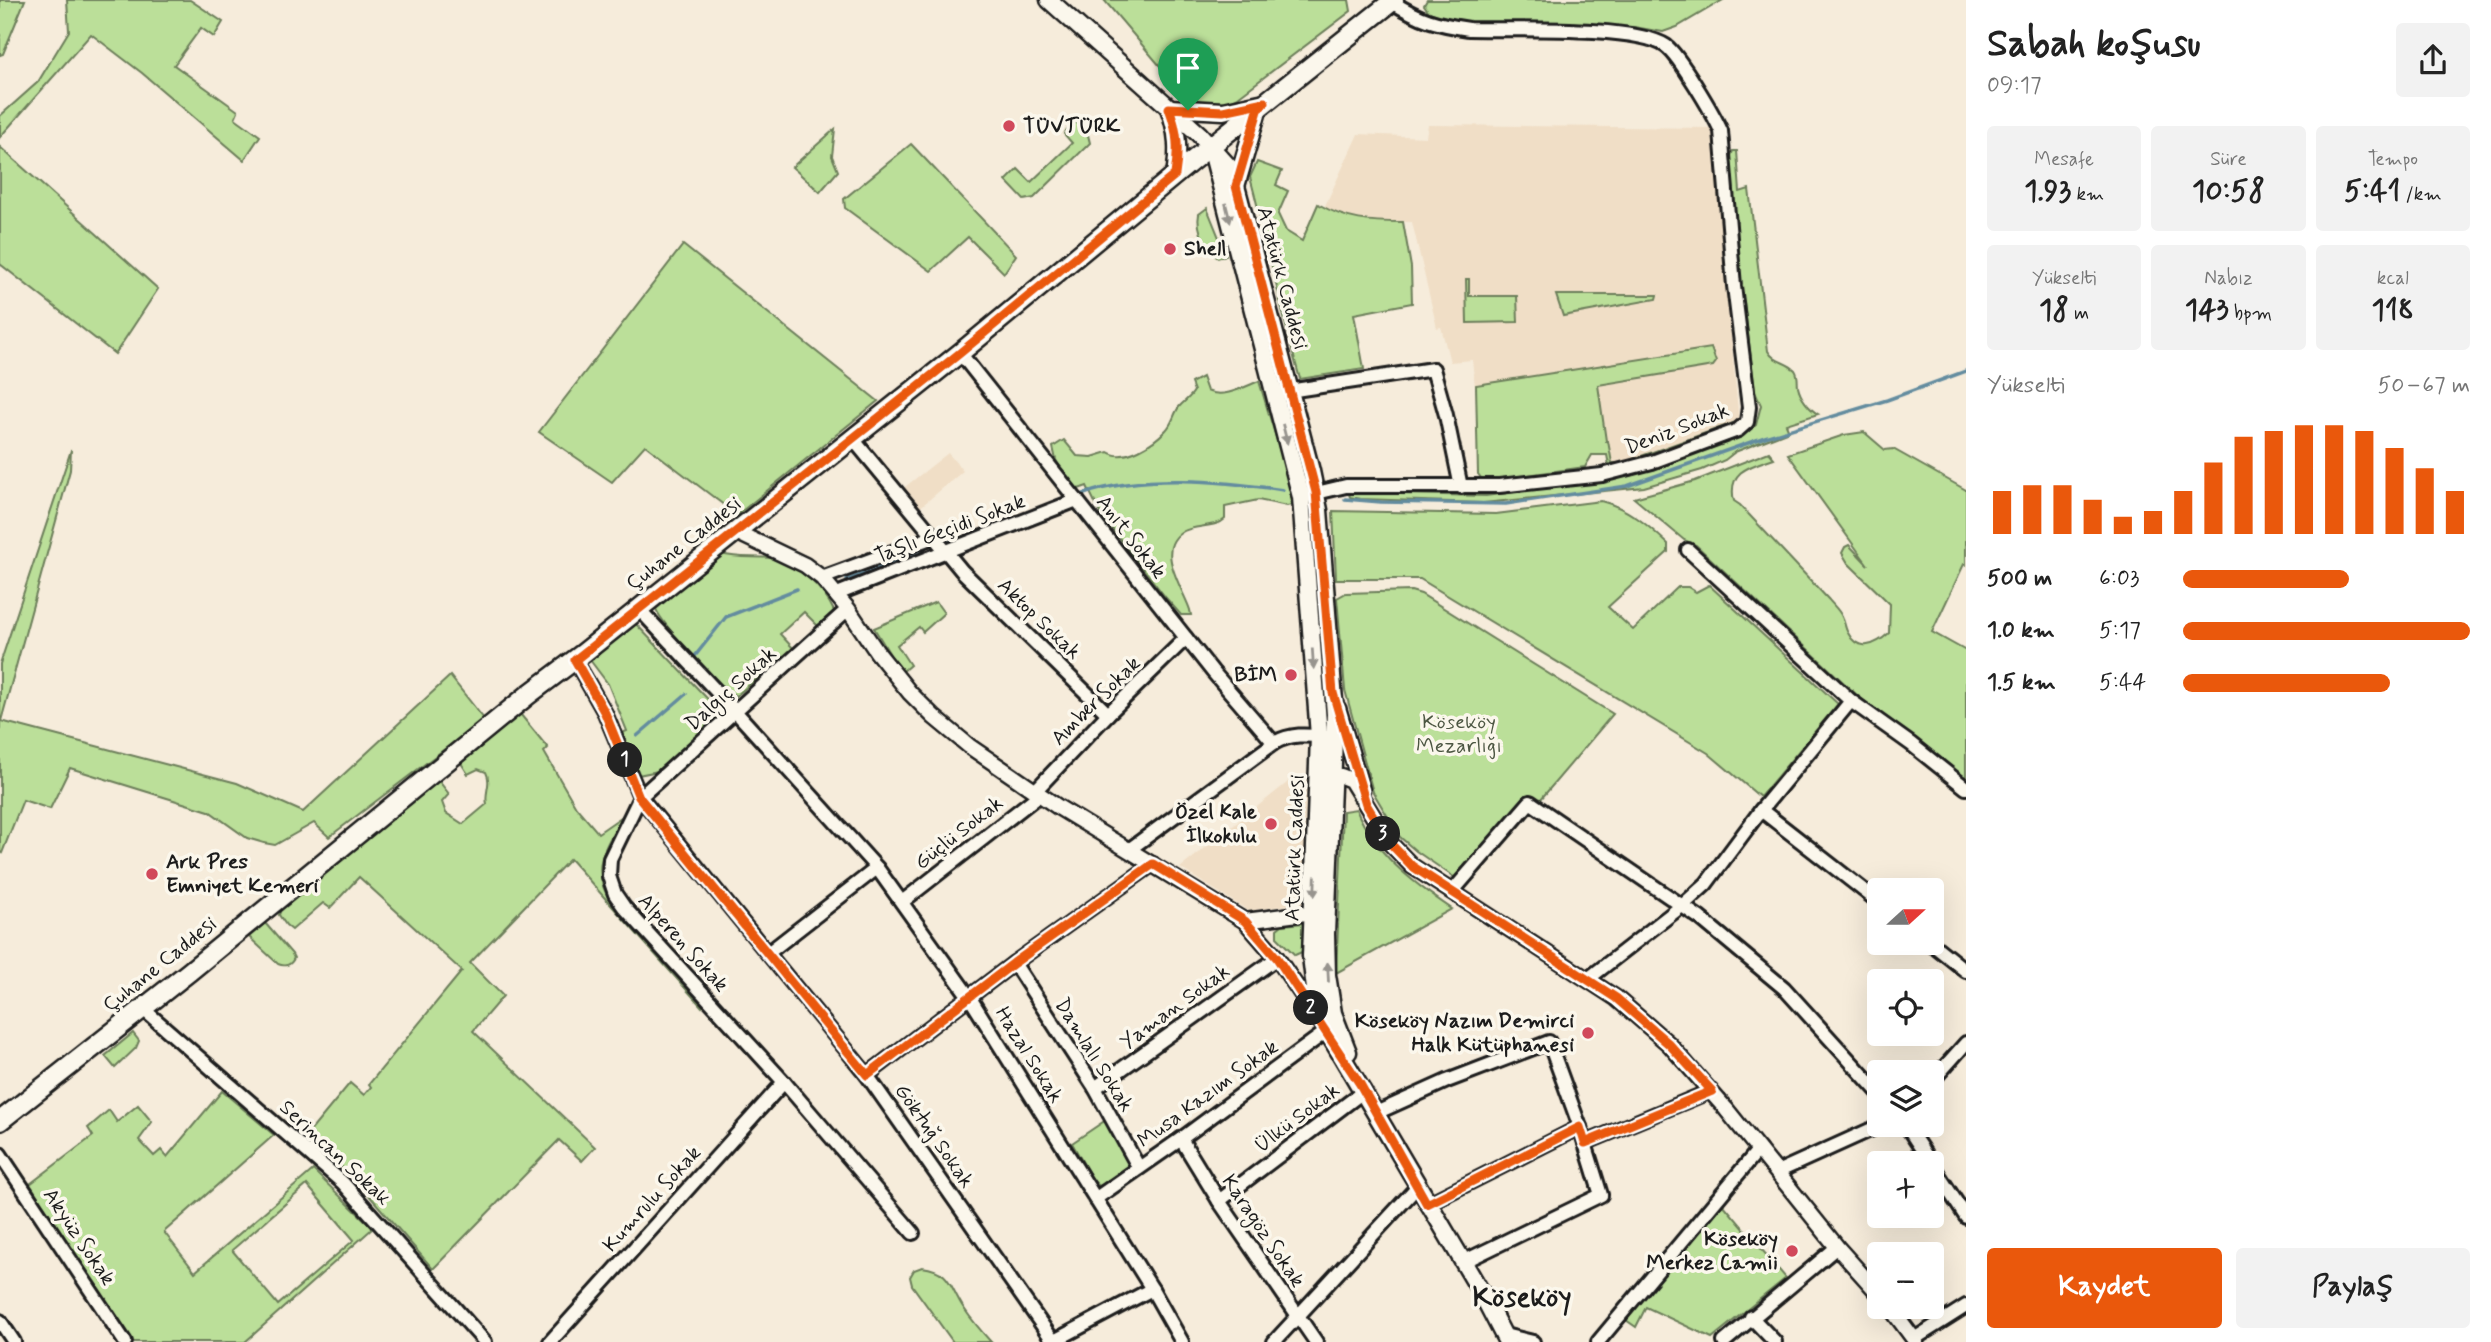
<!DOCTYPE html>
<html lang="tr">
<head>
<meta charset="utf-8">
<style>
	:root { --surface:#fff; --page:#f2f2f2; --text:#222; --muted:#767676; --accent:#ea580c }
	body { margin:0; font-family:Mynerve,sans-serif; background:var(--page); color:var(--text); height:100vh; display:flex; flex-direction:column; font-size:26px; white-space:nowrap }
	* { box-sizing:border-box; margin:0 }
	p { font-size:23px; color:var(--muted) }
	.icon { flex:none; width:38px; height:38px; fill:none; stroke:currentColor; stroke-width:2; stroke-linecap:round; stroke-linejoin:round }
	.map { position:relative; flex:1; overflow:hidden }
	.drawer { display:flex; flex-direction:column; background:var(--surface); width:525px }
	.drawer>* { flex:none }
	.needle { width:46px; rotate:69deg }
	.controls { position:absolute; left:1867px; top:878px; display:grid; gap:14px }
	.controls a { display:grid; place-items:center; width:77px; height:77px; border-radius:7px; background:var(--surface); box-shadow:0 7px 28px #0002; font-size:35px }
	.pin { position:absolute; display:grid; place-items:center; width:60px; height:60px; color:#fff; margin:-72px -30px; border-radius:50% 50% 50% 0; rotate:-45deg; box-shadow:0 0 7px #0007 }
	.pin .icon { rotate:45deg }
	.km { position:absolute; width:35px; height:35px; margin:-18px; border-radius:50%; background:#222; color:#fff; font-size:19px; line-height:35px; text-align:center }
	.round { display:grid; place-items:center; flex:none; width:74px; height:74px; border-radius:7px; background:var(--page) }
	.headline { display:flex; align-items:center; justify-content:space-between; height:119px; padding:0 21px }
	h1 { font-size:38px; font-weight:700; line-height:52px }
	.stats { display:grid; grid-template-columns:repeat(3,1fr); gap:10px; height:119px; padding:7px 21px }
	.stats div { display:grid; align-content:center; border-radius:7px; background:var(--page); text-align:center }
	.stats b { font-size:30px; font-weight:700 }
	.stats small { font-size:19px; font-weight:400 }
	.stats p { font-size:19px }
	.chart { height:196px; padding:14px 21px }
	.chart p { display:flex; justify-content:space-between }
	.chart svg { width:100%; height:126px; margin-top:7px; stroke:var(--accent); stroke-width:6 }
	.cta { display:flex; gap:14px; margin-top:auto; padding:14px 21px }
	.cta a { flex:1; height:80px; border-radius:7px; background:var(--accent); color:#fff; font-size:28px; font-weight:700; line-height:80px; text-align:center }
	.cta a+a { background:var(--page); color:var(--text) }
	ul { padding:0 21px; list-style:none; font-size:23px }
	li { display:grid; grid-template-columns:112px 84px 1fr; align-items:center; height:52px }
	li i { height:18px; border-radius:9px; background:var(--accent) }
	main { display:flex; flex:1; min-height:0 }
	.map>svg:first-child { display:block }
</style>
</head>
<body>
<main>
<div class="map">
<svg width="1966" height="1342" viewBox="0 0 1966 1342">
	<rect width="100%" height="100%" fill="#f6ecdb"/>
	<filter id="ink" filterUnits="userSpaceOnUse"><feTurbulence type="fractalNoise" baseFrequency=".0143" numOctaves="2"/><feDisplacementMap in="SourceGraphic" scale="14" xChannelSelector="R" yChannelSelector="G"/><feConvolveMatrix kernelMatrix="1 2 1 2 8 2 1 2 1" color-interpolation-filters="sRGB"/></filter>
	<g filter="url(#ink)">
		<g fill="#f0dec6">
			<path d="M1428,125L1712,128L1739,423L1624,467L1609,465L1597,385L1476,395L1472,360L1450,362L1441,327L1437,328L1412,222L1358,221L1333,213L1324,208L1358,134L1426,137Z"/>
			<path d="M948,453L963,471L917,510L901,490Z"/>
			<path d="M1307,778L1306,902L1249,911L1180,868L1292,779Z"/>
		</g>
		<g fill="#bbdf99" stroke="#6c7e5a" stroke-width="2" fill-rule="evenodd">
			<path d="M0,0H25L3,54L0,55Z"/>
			<path d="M67,0H190L223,22L214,37L201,28L174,65L238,111L235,118L260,136L244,160L142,73L91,34L0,137V116L38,82L69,31Z"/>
			<path d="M1104,0H1349L1351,11L1238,97C1219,109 1200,104 1182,92Z"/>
			<path d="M1427,0H1723L1677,27L1663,32L1634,27L1462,24L1429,12L1424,5Z"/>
			<path d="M1072,122L1077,123L1088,135L1090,143L1034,198L1024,200L1006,181L1018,169L1031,182L1072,143L1064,134Z"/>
			<path d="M835,129L832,156L838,171L820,192L792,167Z"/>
			<path d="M911,144L1016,255L1004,273L968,237L931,271L845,208L844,199Z"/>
			<path d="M0,147L158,289L115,354L0,264Z"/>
			<path d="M1733,151H1737L1740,192L1749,189L1768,351C1774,362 1787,362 1795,370C1799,376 1797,381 1798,387C1800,397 1809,409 1818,414L1786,424L1789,431L1735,452L1725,460L1702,470L1644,487L1483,503L1360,499L1350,497L1349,494L1357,493L1486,496L1616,478L1632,475L1747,432L1756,425L1761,405L1755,392L1744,302L1737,283L1729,160Z"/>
			<path d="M1257,162L1282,171L1276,185L1288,191L1278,214L1286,231L1302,241L1318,204C1348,221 1369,222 1403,222L1411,267L1412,303L1354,314L1364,369L1300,379C1281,312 1268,244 1250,177Z"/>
			<path d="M1207,208L1226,255L1218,258C1206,250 1196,229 1199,214Z"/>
			<path d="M683,245L878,401L737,515L645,445L612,482L539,432Z"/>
			<path d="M1466,279H1469V296H1517L1518,322L1467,323Z"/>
			<path d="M1556,295H1657L1656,299L1563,316Z"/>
			<path d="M1711,348L1716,362L1713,366L1598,385L1606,441H1608L1612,463H1622L1739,421V423L1729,429L1624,467L1609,465L1607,455H1592L1585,467L1491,480L1482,479L1478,474L1476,385Z"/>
			<path d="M1202,377L1207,391C1223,399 1244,387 1259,381L1286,471L1292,501L1291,505L1287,506L1258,500L1225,507V519L1221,522C1210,527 1193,526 1184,531C1153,548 1183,588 1190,610L1191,615H1181L1166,598L1100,513L1087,486L1073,491L1056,460L1053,447L1064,440L1077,456L1092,457L1108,452C1125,463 1154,443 1166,430C1173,423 1174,413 1179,407C1184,401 1190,398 1194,391L1191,383Z"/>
			<path d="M1864,432L1885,450L1893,449L1966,490V565L1964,564L1932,632L1966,651V780L1857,695L1696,545L1684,540L1634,498L1695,481L1769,452L1774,458C1750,466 1727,471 1734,501L1740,505L1829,600C1833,605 1840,611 1842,617C1845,622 1845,629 1848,633C1858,653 1876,645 1889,633L1890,604L1848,563L1842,553L1845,547L1849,545L1868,565L1788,454L1844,435Z"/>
			<path d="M71,450L70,470L1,721L237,783L303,812L450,676L484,719L329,837L314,823L275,845L264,843L247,838L209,811L70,768L50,809L23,800L2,853L0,852V664Z"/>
			<path d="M1601,501C1628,508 1648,525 1668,544V552L1608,607L1633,630L1678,587H1688L1696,592L1709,585L1838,704L1760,797L1708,753L1420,579H1336L1333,511L1496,514Z"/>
			<path d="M721,554C738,559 754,556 771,558C796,560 824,590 834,611L818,626L804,612L780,634L793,648L736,696C721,689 662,624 656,609Z"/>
			<path d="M1411,591L1421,594L1613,714L1535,806L1461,882L1416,851L1400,837L1373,792L1345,690L1337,598L1346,593Z"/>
			<path d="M936,602L944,613L923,632L919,627L897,645L910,665L903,671L891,656L874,628Z"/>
			<path d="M635,623L722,714L658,771L638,775L622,733L627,731L608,684L590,660Z"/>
			<path d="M515,714L521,715L548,748L544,752L576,807L598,833L624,815C605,847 588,868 612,904L703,1006L702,1007L570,859L470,963L503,996L473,1031L595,1147L582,1161L559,1140L433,1269L361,1186L308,1134L350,1083L364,1095L371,1087L369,1084L462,971L359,877L330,908L323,903L292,930L286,925L279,915L281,909L438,780L449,794L442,802L446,813L463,824L487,804C484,792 492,784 486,772L478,769L468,774L461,763Z"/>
			<path d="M1356,809C1375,854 1412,882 1452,909L1336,973L1343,811Z"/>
			<path d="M265,923L292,954L294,958C291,965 285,967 278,964L249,937Z"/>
			<path d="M1304,923V951L1295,955L1277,937V929L1282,925Z"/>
			<path d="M133,1033L139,1041L136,1048L115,1068L105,1056Z"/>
			<path d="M222,1091L274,1135L164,1232L195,1272L313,1170L373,1228L245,1342H131L30,1184L93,1136L88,1128L109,1110L117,1122L138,1105L152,1122L139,1140L154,1156L161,1150L167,1157ZM307,1185L354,1240L278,1305L232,1250Z"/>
			<path d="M1106,1120L1130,1164L1129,1167L1105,1184L1099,1186L1092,1179L1072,1143Z"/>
			<path d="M1723,1204L1786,1278L1712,1338L1646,1307L1636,1327L1626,1320Z"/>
			<path d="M922,1267C951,1271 949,1285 963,1307C971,1319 981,1331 991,1342H953L912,1285L910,1277L914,1270Z"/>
		</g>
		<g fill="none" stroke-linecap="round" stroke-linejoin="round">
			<g stroke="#648c9f" stroke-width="3.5">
				<path d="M1084,494C1143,473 1222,481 1283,490"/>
				<path d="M1345,499L1381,502L1506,504L1627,486L1765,437L1887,400L1966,371"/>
				<path d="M946,543L997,525"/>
				<path d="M847,580L921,553"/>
				<path d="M695,656L726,617L797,589"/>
				<path d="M637,736L686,694"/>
			</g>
			<g stroke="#1c1c1c" stroke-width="18">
				<g id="minor">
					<path d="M960,353L1213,672L1274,743"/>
					<path d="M1282,392L1433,369L1446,415L1461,487"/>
					<path d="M853,439L962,571L1108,714"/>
					<path d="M1308,495L1346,486H1499L1602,475L1652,462L1738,430L1747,422L1749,407L1734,286L1721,131C1714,115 1679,55 1666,46C1636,25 1511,30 1469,29C1435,24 1421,20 1392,2"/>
					<path d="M1688,550L1851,701"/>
					<path d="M822,578L933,537"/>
					<path d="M837,594L1077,500"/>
					<path d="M639,609L735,711L877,868L970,998L1152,1289L1182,1342"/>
					<path d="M848,609L640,797L610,859L609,876L615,894L624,907L784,1082L913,1233"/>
					<path d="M575,660L605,713L640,797L867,1075L1054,1342"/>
					<path d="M1034,792L1108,714L1186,638"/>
					<path d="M1761,810L1880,903"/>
					<path d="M1130,849L1274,743C1292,733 1307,735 1327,737"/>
					<path d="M1452,892L1530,802L1700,918L1784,988L1880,1094"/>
					<path d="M902,902L1039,795"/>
					<path d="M1931,943L1966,971"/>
					<path d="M768,953L877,868"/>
					<path d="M1014,963L1095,1088L1139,1168"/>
					<path d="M1588,979L1683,905L1706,884L1761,810L1851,701L1911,744L1966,788"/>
					<path d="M142,1008L343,1183L485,1342"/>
					<path d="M867,1075L1014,963L1153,864"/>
					<path d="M1932,1081L1966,1043"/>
					<path d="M1095,1088L1277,958"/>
					<path d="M1376,1113L1447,1081L1549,1042L1580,1127"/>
					<path d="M1906,1125L1966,1217"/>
					<path d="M1181,1139L1219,1201L1316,1342"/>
					<path d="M1585,1143L1711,1091"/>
					<path d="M0,1154L125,1342"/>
					<path d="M1777,1172L1881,1125"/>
					<path d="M1095,1199L1181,1139L1327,1031L1334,1035"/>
					<path d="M1219,1201L1364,1091"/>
					<path d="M1427,1204L1580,1127L1601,1195L1463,1262"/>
					<path d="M1751,1317L1775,1342"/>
					<path d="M0,1321L14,1342"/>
					<path d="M1504,1335L1533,1342"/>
					<path d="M1914,1339L1966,1306"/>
					<path d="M1054,1341L1152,1289"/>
					<path d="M550,1342L784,1082"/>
					<path d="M1274,1342L1417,1187"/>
					<path d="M1598,1342L1759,1149"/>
					<path d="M1724,1342L1837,1247"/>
				</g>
			</g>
			<g stroke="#1c1c1c" stroke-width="19">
				<g id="tertiary">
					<path d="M736,532L805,565L822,578L848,609L877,652L910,693L934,717L969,746L1058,807L1245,921L1277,958L1322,1024"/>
					<path d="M1338,708L1362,790"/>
					<path d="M1324,775L1341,776L1351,780L1389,842L1412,866L1616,998L1669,1044L1726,1109L1837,1247L1880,1295"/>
					<path d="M1245,921L1314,912"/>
					<path d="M1890,1307L1916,1342"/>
				</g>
			</g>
			<g stroke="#1c1c1c" stroke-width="21">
				<g id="secondary">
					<path d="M1049,0L1199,134L1230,168L1236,186L1311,471L1319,510L1335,714L1326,934L1327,975L1333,1013L1348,1052"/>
					<path d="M1211,147L1301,497L1319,736L1311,956L1315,989L1327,1031L1481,1292L1507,1342"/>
					<path d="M1175,175C1179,151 1178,132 1169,108L1223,111L1265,102"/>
					<path d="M1236,186L1259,107"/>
				</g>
			</g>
			<g stroke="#1c1c1c" stroke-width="23">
				<path id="primary" d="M0,1121L189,972L528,695L581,655L960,353L1192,161L1394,0"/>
			</g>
			<use href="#minor" stroke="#fbf7ec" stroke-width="12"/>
			<use href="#tertiary" stroke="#fbf7ec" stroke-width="14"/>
			<use href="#secondary" stroke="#fbf7ec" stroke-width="16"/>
			<use href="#primary" stroke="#fbf7ec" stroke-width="18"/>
		</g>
		<defs><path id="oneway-solid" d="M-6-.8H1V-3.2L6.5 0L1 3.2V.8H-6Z" transform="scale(1.75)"/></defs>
		<g fill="#97948e">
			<use href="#oneway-solid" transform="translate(1228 213) rotate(76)"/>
			<use href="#oneway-solid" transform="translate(1285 434) rotate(76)"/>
			<use href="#oneway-solid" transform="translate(1313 659) rotate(86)"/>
			<use href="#oneway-solid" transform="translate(1315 886) rotate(92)"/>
			<use href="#oneway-solid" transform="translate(1328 972) rotate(-93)"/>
		</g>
	</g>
	<g fill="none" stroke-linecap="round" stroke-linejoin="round" filter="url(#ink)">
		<g stroke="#fff" stroke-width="14">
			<path id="route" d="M1265,102L1259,107L1236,186L1316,492L1333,693L1366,804L1389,842L1412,866L1616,998L1669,1044L1712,1091L1585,1143L1580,1127L1427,1204L1360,1084L1277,958L1245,921L1153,864L1014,963L867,1075L639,797L605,713L575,660L960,353L1175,175C1179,150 1178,132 1169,108L1223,111Z"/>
		</g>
		<use href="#route" stroke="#ea580c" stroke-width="9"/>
	</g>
	<g fill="#d1495b" stroke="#fbf7ec" stroke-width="2.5">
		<circle cx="1009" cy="126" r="7"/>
		<circle cx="1170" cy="249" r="7"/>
		<circle cx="1291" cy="675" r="7"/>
		<circle cx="1271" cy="824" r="7"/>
		<circle cx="152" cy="874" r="7"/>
		<circle cx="1588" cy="1033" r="7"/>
		<circle cx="1792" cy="1251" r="7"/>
	</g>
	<g text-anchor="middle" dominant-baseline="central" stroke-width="7" stroke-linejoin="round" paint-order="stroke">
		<g font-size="21" font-weight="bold" fill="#1c1c1c" stroke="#fbf7ec" text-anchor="end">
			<text x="1023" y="126" text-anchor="start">TÜVTÜRK</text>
			<text x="1184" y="249" text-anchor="start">Shell</text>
			<text x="1277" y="675">BİM</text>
			<text x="1257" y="812">Özel Kale<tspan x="1257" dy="24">İlkokulu</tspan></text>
			<text x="166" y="862" text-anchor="start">Ark Pres<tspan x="166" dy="24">Emniyet Kemeri</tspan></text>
			<text x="1574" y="1021">Köseköy Nazım Demirci<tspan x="1574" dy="24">Halk Kütüphanesi</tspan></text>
			<text x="1778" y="1239">Köseköy<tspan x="1778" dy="24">Merkez Camii</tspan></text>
		</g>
		<g font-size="21" fill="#1c1c1c" stroke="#fbf7ec">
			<text transform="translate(1282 278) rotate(75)">Atatürk Caddesi</text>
			<text transform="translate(1677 429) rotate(-21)">Deniz Sokak</text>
			<text transform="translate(950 529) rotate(-21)">Taşlı Geçidi Sokak</text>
			<text transform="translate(1131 537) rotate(52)">Anıt Sokak</text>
			<text transform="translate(684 544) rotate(-38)">Çuhane Caddesi</text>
			<text transform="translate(1039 619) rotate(44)">Aktop Sokak</text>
			<text transform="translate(731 689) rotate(-42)">Dalgıç Sokak</text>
			<text transform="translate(1096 701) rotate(-45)">Amber Sokak</text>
			<text transform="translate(959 833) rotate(-38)">Güçlü Sokak</text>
			<text transform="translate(1295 848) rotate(-88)">Atatürk Caddesi</text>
			<text transform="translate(683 943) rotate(48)">Alperen Sokak</text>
			<text transform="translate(160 965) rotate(-39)">Çuhane Caddesi</text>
			<text transform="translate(1175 1007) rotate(-36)">Yaman Sokak</text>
			<text transform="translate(1029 1055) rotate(58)">Hazal Sokak</text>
			<text transform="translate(1094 1055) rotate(58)">Damlalı Sokak</text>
			<text transform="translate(1208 1094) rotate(-36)">Musa Kazım Sokak</text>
			<text transform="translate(1297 1118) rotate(-37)">Ülkü Sokak</text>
			<text transform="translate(934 1136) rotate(55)">Göktuğ Sokak</text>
			<text transform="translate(335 1153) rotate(43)">Serincan Sokak</text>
			<text transform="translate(652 1199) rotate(-48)">Kumrulu Sokak</text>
			<text transform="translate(1263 1231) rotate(56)">Karagöz Sokak</text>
			<text transform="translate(79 1237) rotate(56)">Akyüz Sokak</text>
		</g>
		<g font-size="21" fill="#4c5642" stroke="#fbf7ec">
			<text x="1459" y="722">Köseköy<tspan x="1459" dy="24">Mezarlığı</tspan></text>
		</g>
		<g font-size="28" font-weight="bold" fill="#1c1c1c" stroke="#fbf7ec">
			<text x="1522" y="1298">Köseköy</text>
		</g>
	</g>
</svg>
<div class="controls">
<a><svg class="needle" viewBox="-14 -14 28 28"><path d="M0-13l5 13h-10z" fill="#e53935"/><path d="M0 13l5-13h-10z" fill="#767676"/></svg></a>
<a><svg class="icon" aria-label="locate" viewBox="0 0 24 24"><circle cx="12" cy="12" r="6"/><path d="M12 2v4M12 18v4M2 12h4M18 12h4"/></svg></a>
<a><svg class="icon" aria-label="layers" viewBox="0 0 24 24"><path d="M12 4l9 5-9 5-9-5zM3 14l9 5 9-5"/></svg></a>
<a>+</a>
<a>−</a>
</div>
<div class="pin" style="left:1188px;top:110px;background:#1e9e55"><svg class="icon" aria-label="arrive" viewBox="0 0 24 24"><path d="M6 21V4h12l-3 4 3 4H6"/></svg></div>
<b class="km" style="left:625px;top:760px">1</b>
<b class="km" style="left:1311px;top:1008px">2</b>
<b class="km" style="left:1383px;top:834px">3</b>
</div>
<section class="drawer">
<div class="headline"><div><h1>Sabah koşusu</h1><p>09:17</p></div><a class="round"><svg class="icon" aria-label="share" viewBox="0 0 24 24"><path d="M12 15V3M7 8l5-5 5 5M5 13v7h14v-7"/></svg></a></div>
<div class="stats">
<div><p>Mesafe</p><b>1.93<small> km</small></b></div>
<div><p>Süre</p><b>10:58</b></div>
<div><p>Tempo</p><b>5:41<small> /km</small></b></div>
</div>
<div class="stats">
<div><p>Yükselti</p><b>18<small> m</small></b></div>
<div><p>Nabız</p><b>143<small> bpm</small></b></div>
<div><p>kcal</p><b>118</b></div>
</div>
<div class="chart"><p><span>Yükselti</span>50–67 m</p>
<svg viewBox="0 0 160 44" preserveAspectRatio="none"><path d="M5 44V29M15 44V27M25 44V27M35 44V32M45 44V38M55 44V36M65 44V29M75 44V19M85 44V10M95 44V8M105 44V6M115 44V6M125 44V8M135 44V14M145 44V21M155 44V29"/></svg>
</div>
<ul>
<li><b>500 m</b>6:03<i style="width:58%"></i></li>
<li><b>1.0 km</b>5:17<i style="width:100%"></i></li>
<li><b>1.5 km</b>5:44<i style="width:72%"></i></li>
</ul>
<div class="cta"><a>Kaydet</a><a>Paylaş</a></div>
</section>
</main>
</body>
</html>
